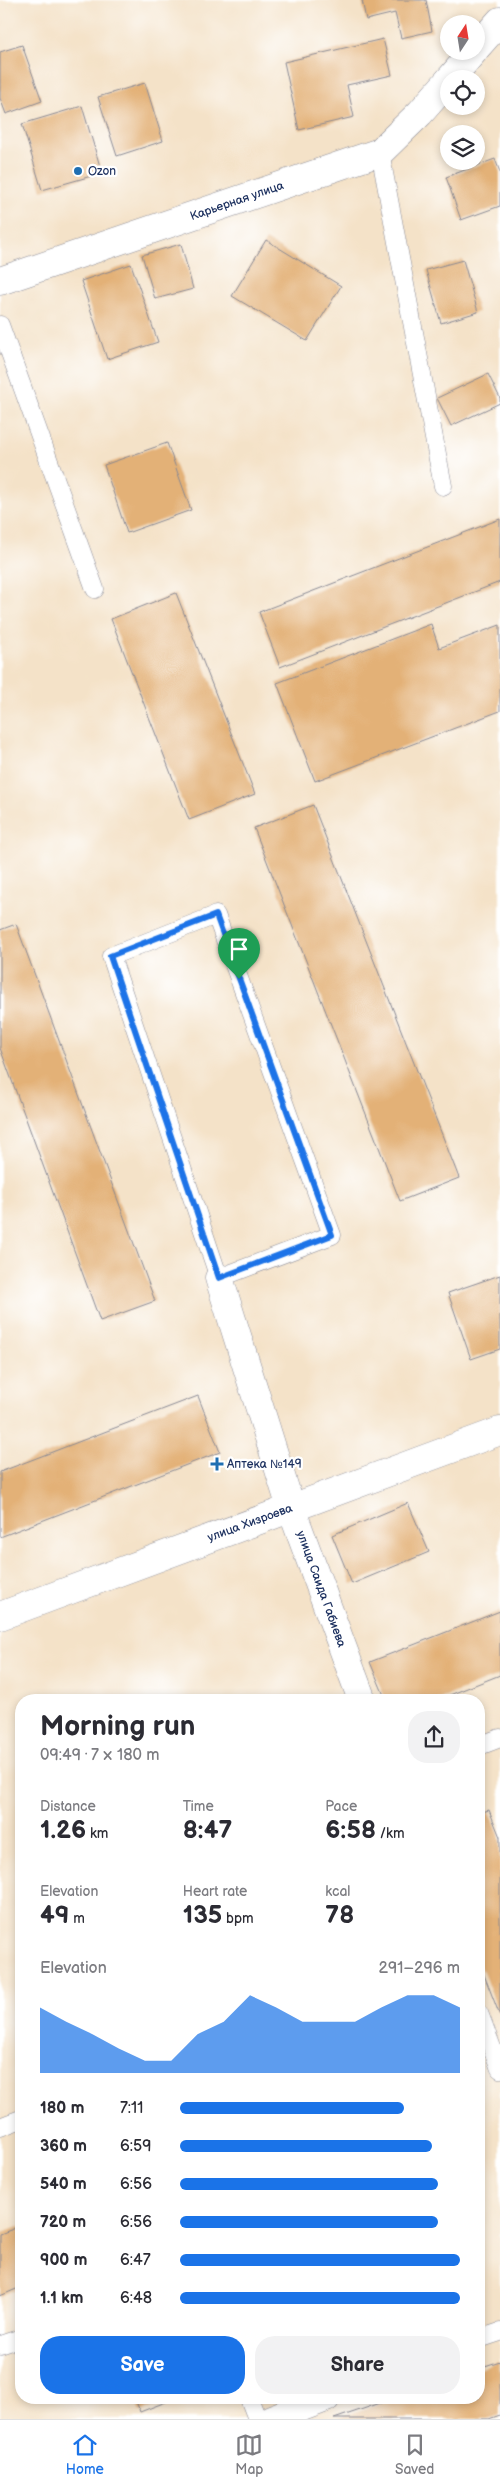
<!DOCTYPE html>
<html lang="en">
<head>
<meta charset="utf-8">
<style>
	:root { --surface:#fff; --page:#f2f2f3; --text:#2b2b33; --muted:#7c7c81; --line:#e1e1e2; --accent:#1a73e8 }
	body { margin:0; font-family:"Balsamiq Sans",sans-serif; background:var(--page); color:var(--text); height:100vh; display:flex; flex-direction:column; font-size:19px; white-space:nowrap }
	* { box-sizing:border-box; margin:0 }
	p { font-size:16px; color:var(--muted) }
	.icon { flex:none; width:28px; height:28px; fill:none; stroke:currentColor; stroke-width:2; stroke-linecap:round; stroke-linejoin:round }
	.map { position:relative; flex:1; overflow:hidden }
	.sheet { position:absolute; left:15px; top:1694px; width:470px; height:710px; display:flex; flex-direction:column; background:var(--surface); border-radius:20px; box-shadow:0 2px 8px #0003 }
	.sheet>* { flex:none }
	.needle { width:32px; rotate:12deg }
	.controls { position:absolute; left:440px; top:15px; display:grid; gap:10px }
	.controls a { display:grid; place-items:center; width:45px; height:45px; border-radius:50%; background:var(--surface); box-shadow:0 2px 8px #0003; font-size:25px }
	.pin { position:absolute; display:grid; place-items:center; width:42px; height:42px; color:#fff; margin:-51px -21px; border-radius:50% 50% 50% 0; rotate:-45deg; box-shadow:0 0 5px #0007 }
	.pin .icon { rotate:45deg }
	.round { display:grid; place-items:center; flex:none; width:52px; height:52px; border-radius:20px; background:var(--page) }
	.head { display:flex; align-items:center; justify-content:space-between; height:85px; padding:0 25px }
	h1 { font-size:28px; font-weight:700; line-height:38px }
	.stats { display:grid; grid-template-columns:repeat(3,1fr); gap:8px; height:85px; padding:5px 25px }
	.stats div { display:grid; align-content:center }
	.stats b { font-size:25px; font-weight:700 }
	.stats small { font-size:14px; font-weight:400 }
	.stats p { font-size:14px }
	.chart { height:140px; padding:10px 25px }
	.chart p { display:flex; justify-content:space-between }
	.chart svg { width:100%; height:90px; margin-top:5px; fill:var(--accent); opacity:.7 }
	.primary-button { display:flex; gap:10px; margin-top:auto; padding:10px 25px }
	.primary-button a { flex:1; height:58px; border-radius:20px; background:var(--accent); color:#fff; font-size:20px; font-weight:700; line-height:58px; text-align:center }
	.primary-button a+a { background:var(--page); color:var(--text) }
	ul { padding:0 25px; list-style:none; font-size:16px }
	li { display:grid; grid-template-columns:80px 60px 1fr; align-items:center; height:38px }
	li i { height:12px; border-radius:6px; background:var(--accent) }
	.tabs { display:flex; justify-content:space-around; align-items:center; height:70px; border-top:1px solid var(--line); background:var(--surface); font-size:14px; color:var(--muted) }
	.tabs a { display:grid; justify-items:center; gap:2px }
	.tabs .selected { color:var(--accent) }
	.map>svg:first-child { display:block }
</style>
</head>
<body>
<div class="map">
<svg width="500" height="2419" viewBox="0 0 500 2419">
	<rect width="100%" height="100%" fill="#fff"/>
	<filter id="ink" filterUnits="userSpaceOnUse"><feTurbulence type="fractalNoise" baseFrequency=".02" numOctaves="2"/><feDisplacementMap in="SourceGraphic" scale="10" xChannelSelector="R" yChannelSelector="G"/><feConvolveMatrix kernelMatrix="1 2 1 2 8 2 1 2 1" color-interpolation-filters="sRGB"/></filter>
	<filter id="wash" filterUnits="userSpaceOnUse"><feTurbulence type="fractalNoise" baseFrequency=".0096" numOctaves="4" result="noise"/><feDisplacementMap in="SourceGraphic" scale="20" xChannelSelector="R" yChannelSelector="G"/><feGaussianBlur stdDeviation="1.12" result="paint"/><feColorMatrix in="noise" values="0 0 0 0 0 0 0 0 0 0 0 0 0 0 0 0 0 1.4 0 .05"/><feComposite in="paint" operator="in"/></filter>
	<g filter="url(#wash)">
		<rect width="100%" height="100%" fill="#f4e2c8"/>
		<g id="blocks">
			<g fill="#e3b177">
				<path d="M362,0H426L432,31L401,38L395,13L366,20Z"/>
				<path d="M383,39L392,75L347,85L354,117L299,130L284,62Z"/>
				<path d="M22,45L42,101L6,114L0,98V52Z"/>
				<path d="M145,83L163,141L117,156L98,97Z"/>
				<path d="M82,106L102,173L42,190L22,124Z"/>
				<path d="M495,159L500,172V206L461,220L446,177Z"/>
				<path d="M266,240L341,286L307,341L232,296Z"/>
				<path d="M181,244L193,289L155,299L142,255Z"/>
				<path d="M463,260L478,312L441,323L426,270Z"/>
				<path d="M131,264L158,342L107,359L81,281Z"/>
				<path d="M488,374L500,398V403L451,426L437,398Z"/>
				<path d="M167,443L191,510L127,533L104,465Z"/>
				<path d="M500,519V582L280,667L259,612Z"/>
				<path d="M176,593L255,794L189,820L111,619Z"/>
				<path d="M431,624L439,648L500,625V711L315,781L277,683Z"/>
				<path d="M313,805L459,1178L400,1201L254,828Z"/>
				<path d="M16,924L155,1301L100,1321L0,1048V930Z"/>
				<path d="M500,1275V1349L471,1359L448,1293Z"/>
				<path d="M198,1396L220,1452L0,1537V1472Z"/>
				<path d="M408,1503L429,1552L352,1584L332,1535Z"/>
				<path d="M500,1611V1675L437,1700H386L370,1662Z"/>
				<path d="M489,1810L500,1837V2016L479,1962V1813Z"/>
				<path d="M21,2226V2287L0,2296V2234Z"/>
				<path d="M500,2361V2415L489,2419H334L395,2398H479V2368Z"/>
				<path d="M135,2398H176L140,2412Z"/>
			</g>
		</g>
	</g>
	<g filter="url(#ink)">
		<use href="#blocks" fill-opacity="0" stroke="#888893" stroke-width="1"/>
		<g fill="none" stroke-linecap="round" stroke-linejoin="round">
			<g stroke="#888893" stroke-width="19">
				<g id="lane">
					<path d="M380,152L443,486"/>
					<path d="M0,325L95,589"/>
					<path d="M216,915L332,1235L219,1278L111,956Z"/>
					<path d="M479,1746L500,1738"/>
					<path d="M479,2013L500,2069"/>
					<path d="M0,2127L21,2119"/>
					<path d="M479,2339L500,2332"/>
					<path d="M0,2345L21,2338"/>
					<path d="M249,2398L257,2419"/>
				</g>
			</g>
			<g stroke="#888893" stroke-width="29">
				<g id="street">
					<path d="M476,48L500,21"/>
					<path d="M450,79L474,51"/>
					<path d="M0,281L380,152L420,113L449,80"/>
					<path d="M219,1278L291,1508L362,1700"/>
					<path d="M0,1616L500,1431"/>
					<path d="M271,2419L326,2398"/>
				</g>
			</g>
			<use href="#lane" stroke="#fff" stroke-width="18"/>
			<use href="#street" stroke="#fff" stroke-width="28"/>
		</g>
	</g>
	<g fill="none" stroke-linecap="round" stroke-linejoin="round" filter="url(#ink)">
		<g stroke="#fff" stroke-width="10">
			<path id="route" d="M216,915L332,1235L219,1278L110,956Z"/>
		</g>
		<use href="#route" stroke="#1a73e8" stroke-width="6"/>
	</g>
	<g fill="#1f6fb2" stroke="#fff" stroke-width="2">
		<circle cx="78" cy="171" r="5"/>
		<path d="M214.5 1456.5h5v5h5v5h-5v5h-5v-5h-5v-5h5z"/>
	</g>
	<g text-anchor="middle" dominant-baseline="central" stroke-width="4.5" stroke-linejoin="round" paint-order="stroke">
		<g font-size="12" fill="#1b2f5e" stroke="#fff" text-anchor="start">
			<text x="88" y="171">Ozon</text>
			<text x="227" y="1464">Аптека №149</text>
		</g>
		<g font-size="12" fill="#1b2f5e" stroke="#fff">
			<text transform="translate(237 201) rotate(-19)">Карьерная улица</text>
			<text transform="translate(250 1523) rotate(-20)">улица Хизроева</text>
			<text transform="translate(321 1589) rotate(70)">улица Саида Габиева</text>
		</g>
	</g>
</svg>
<div class="controls">
<a><svg class="needle" viewBox="-14 -14 28 28"><path d="M0-13l5 13h-10z" fill="#e53935"/><path d="M0 13l5-13h-10z" fill="#7c7c81"/></svg></a>
<a><svg class="icon" aria-label="locate" viewBox="0 0 24 24"><circle cx="12" cy="12" r="6"/><path d="M12 2v4M12 18v4M2 12h4M18 12h4"/></svg></a>
<a><svg class="icon" aria-label="layers" viewBox="0 0 24 24"><path d="M12 4l9 5-9 5-9-5zM3 14l9 5 9-5"/></svg></a>
</div>
<div class="pin" style="left:239px;top:979px;background:#1e9e55"><svg class="icon" aria-label="arrive" viewBox="0 0 24 24"><path d="M6 21V4h12l-3 4 3 4H6"/></svg></div>
<section class="sheet">
<div class="head"><div><h1>Morning run</h1><p>09:49 · 7 × 180 m</p></div><a class="round"><svg class="icon" aria-label="share" viewBox="0 0 24 24"><path d="M12 15V3M7 8l5-5 5 5M5 13v7h14v-7"/></svg></a></div>
<div class="stats">
<div><p>Distance</p><b>1.26<small> km</small></b></div>
<div><p>Time</p><b>8:47</b></div>
<div><p>Pace</p><b>6:58<small> /km</small></b></div>
</div>
<div class="stats">
<div><p>Elevation</p><b>49<small> m</small></b></div>
<div><p>Heart rate</p><b>135<small> bpm</small></b></div>
<div><p>kcal</p><b>78</b></div>
</div>
<div class="chart"><p><span>Elevation</span>291–296 m</p>
<svg viewBox="0 0 160 44" preserveAspectRatio="none"><path d="M0 44V12L10 19L20 25L30 32L40 38L50 38L60 25L70 19L80 6L90 12L100 19L110 19L120 19L130 12L140 6L150 6L160 12V44z"/></svg>
</div>
<ul>
<li><b>180 m</b>7:11<i style="width:80%"></i></li>
<li><b>360 m</b>6:59<i style="width:90%"></i></li>
<li><b>540 m</b>6:56<i style="width:92%"></i></li>
<li><b>720 m</b>6:56<i style="width:92%"></i></li>
<li><b>900 m</b>6:47<i style="width:100%"></i></li>
<li><b>1.1 km</b>6:48<i style="width:100%"></i></li>
</ul>
<div class="primary-button"><a>Save</a><a>Share</a></div>
</section>
</div>
<nav class="tabs">
<a class="selected"><svg class="icon" aria-label="home" viewBox="0 0 24 24"><path d="M3 11l9-7 9 7M6 9v11h12V9"/></svg>Home</a>
<a><svg class="icon" aria-label="map" viewBox="0 0 24 24"><path d="M3 6l6-2 6 2 6-2v14l-6 2-6-2-6 2zM9 4v14M15 6v14"/></svg>Map</a>
<a><svg class="icon" aria-label="saved" viewBox="0 0 24 24"><path d="M7 4h10v16l-5-4-5 4z"/></svg>Saved</a>
</nav>
</body>
</html>
